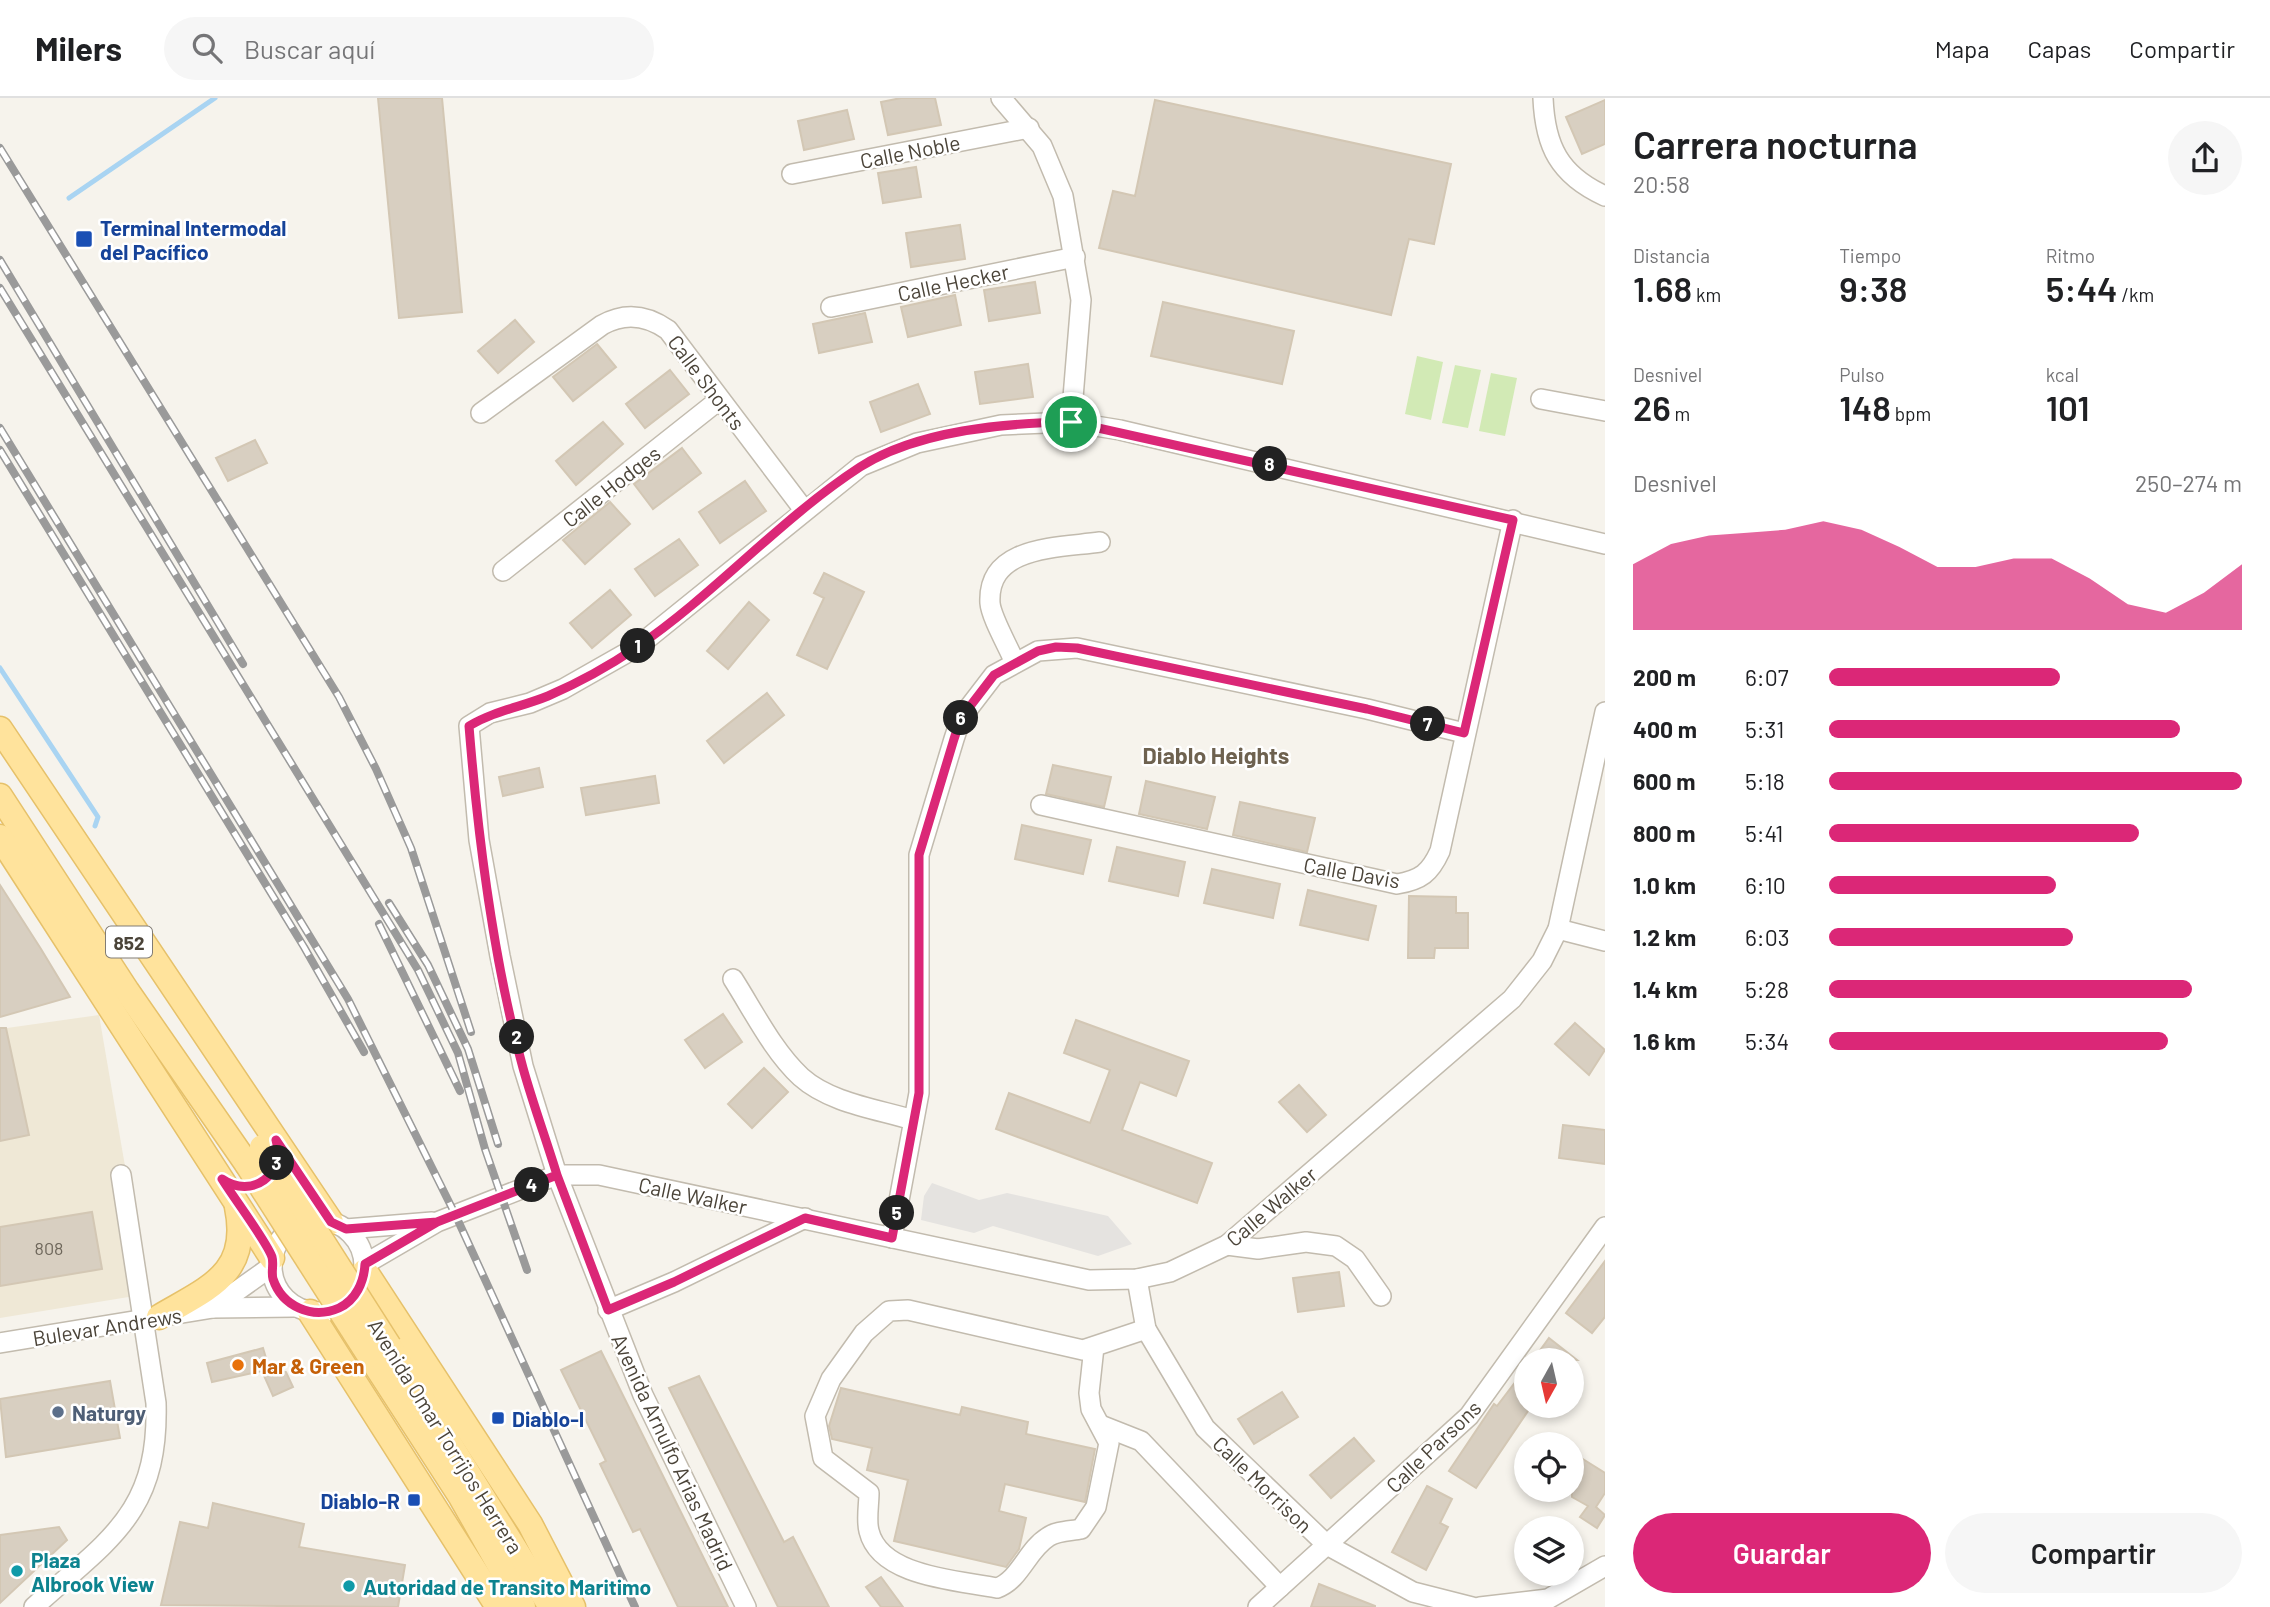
<!DOCTYPE html>
<html lang="es">
<head>
<meta charset="utf-8">
<style>
	:root { --surface:#fff; --page:#f6f6f6; --text:#202124; --muted:#757577; --line:#e0e0e0; --accent:#db2777 }
	body { margin:0; font-family:Barlow,sans-serif; background:var(--page); color:var(--text); height:100vh; display:flex; flex-direction:column; font-size:26px; white-space:nowrap }
	* { box-sizing:border-box; margin:0 }
	p { font-size:23px; color:var(--muted) }
	.icon { flex:none; width:38px; height:38px; fill:none; stroke:currentColor; stroke-width:2; stroke-linecap:round; stroke-linejoin:round }
	.map { position:relative; flex:1; overflow:hidden }
	.panel { display:flex; flex-direction:column; background:var(--surface); width:665px }
	.panel>* { flex:none }
	.needle { width:46px; rotate:188deg }
	.fabs { position:absolute; left:1514px; top:1250px; display:grid; gap:14px }
	.fabs a { display:grid; place-items:center; width:70px; height:70px; border-radius:50%; background:var(--surface); box-shadow:0 4px 10px #0003; font-size:35px }
	.pin { position:absolute; display:grid; place-items:center; width:60px; height:60px; color:#fff; margin:-30px; border:4px solid #fff; border-radius:50%; box-shadow:0 2px 7px #0007 }
	.km { position:absolute; width:35px; height:35px; margin:-18px; border-radius:50%; background:#222; color:#fff; font-size:19px; line-height:35px; text-align:center }
	.round { display:grid; place-items:center; flex:none; width:74px; height:74px; border-radius:37px; background:var(--page) }
	.headline { display:flex; align-items:center; justify-content:space-between; height:119px; padding:0 28px }
	h1 { font-size:38px; font-weight:600; line-height:52px }
	.stats { display:grid; grid-template-columns:repeat(3,1fr); gap:10px; height:119px; padding:7px 28px }
	.stats div { display:grid; align-content:center }
	.stats b { font-size:35px; font-weight:600 }
	.stats small { font-size:19px; font-weight:400 }
	.stats p { font-size:19px }
	.chart { height:196px; padding:14px 28px }
	.chart p { display:flex; justify-content:space-between }
	.chart svg { width:100%; height:126px; margin-top:7px; fill:var(--accent); opacity:.7 }
	.action { display:flex; gap:14px; margin-top:auto; padding:14px 28px }
	.action a { flex:1; height:80px; border-radius:42px; background:var(--accent); color:#fff; font-size:28px; font-weight:600; line-height:80px; text-align:center }
	.action a+a { background:var(--page); color:var(--text) }
	ul { padding:0 28px; list-style:none; font-size:23px }
	li { display:grid; grid-template-columns:112px 84px 1fr; align-items:center; height:52px }
	li i { height:18px; border-radius:9px; background:var(--accent) }
	header { display:flex; align-items:center; gap:42px; box-sizing:border-box; height:98px; padding:0 35px; background:var(--surface); border-bottom:2px solid var(--line) }
	header strong { font-size:33px }
	nav { display:flex; gap:38px; margin-inline-start:auto; font-size:24px }
	.search { width:490px; height:63px; background:var(--page); display:flex; align-items:center; gap:18px; box-sizing:border-box; padding:0 24px; border-radius:38px; color:var(--muted); font-size:26px }
	main { display:flex; flex:1; min-height:0 }
	.map>svg:first-child { display:block }
</style>
</head>
<body>
<header>
<strong>Milers</strong>
<div class="search"><svg class="icon" aria-label="search" viewBox="0 0 24 24"><circle cx="10" cy="10" r="6"/><path d="M15 15l6 6"/></svg>Buscar aquí</div>
<nav><a>Mapa</a><a>Capas</a><a>Compartir</a></nav>
</header>
<main>
<div class="map">
<svg width="1605" height="1509" viewBox="0 0 1605 1509">
	<rect width="100%" height="100%" fill="#f6f3ec"/>
	<path fill="#efe8d6" d="M99,917L147,1196L0,1220V931Z"/>
	<g fill="#d2eab5">
		<path d="M1417,258L1443,264L1431,322L1405,316Z"/>
		<path d="M1455,267L1481,272L1468,330L1442,325Z"/>
		<path d="M1491,275L1517,280L1505,338L1479,333Z"/>
	</g>
	<path fill="#e5e3e0" d="M932,1085L979,1102L1007,1095L1108,1118L1132,1146L1098,1158L993,1128L974,1135L921,1122L924,1098Z"/>
	<g fill="none" stroke-linecap="round" stroke-linejoin="round">
		<g stroke="#a9d4f2" stroke-width="5">
			<path d="M69,100L215,0"/>
			<path d="M0,570L98,719L95,728"/>
		</g>
	</g>
	<g fill="#d8cfc1" stroke="#d3c7b4" stroke-width="2">
		<path d="M378,0H442L462,214L399,220Z"/>
		<path d="M901,0H935L941,27L888,37L881,4Z"/>
		<path d="M1155,2L1451,66L1434,146L1409,141L1391,217L1099,150L1113,93L1135,98Z"/>
		<path d="M1605,2V46L1582,56L1566,19Z"/>
		<path d="M847,12L854,41L804,52L798,23Z"/>
		<path d="M916,69L921,99L883,105L878,75Z"/>
		<path d="M960,127L965,161L911,169L906,135Z"/>
		<path d="M1035,184L1040,215L989,223L984,192Z"/>
		<path d="M955,197L961,227L908,239L901,209Z"/>
		<path d="M1163,204L1294,233L1282,286L1151,258Z"/>
		<path d="M865,215L872,244L819,255L813,226Z"/>
		<path d="M515,222L534,244L498,275L478,253Z"/>
		<path d="M597,246L616,269L573,303L553,279Z"/>
		<path d="M1028,266L1033,299L980,306L975,274Z"/>
		<path d="M670,272L689,296L645,330L626,306Z"/>
		<path d="M918,286L930,316L881,334L870,304Z"/>
		<path d="M603,324L623,346L576,387L556,363Z"/>
		<path d="M255,342L267,365L228,383L216,360Z"/>
		<path d="M682,350L701,375L653,411L634,386Z"/>
		<path d="M745,383L766,413L720,445L699,414Z"/>
		<path d="M610,404L630,426L585,466L563,442Z"/>
		<path d="M679,441L698,467L655,498L635,471Z"/>
		<path d="M824,475L864,494L827,571L797,557L824,500L814,495Z"/>
		<path d="M610,492L631,517L592,550L570,525Z"/>
		<path d="M749,504L769,522L728,571L707,553Z"/>
		<path d="M767,595L784,617L724,665L707,643Z"/>
		<path d="M1053,667L1111,679L1104,709L1046,696Z"/>
		<path d="M539,670L543,689L503,698L499,679Z"/>
		<path d="M655,678L659,705L586,717L581,690Z"/>
		<path d="M1146,683L1215,699L1207,731L1139,716Z"/>
		<path d="M1240,704L1315,720L1307,754L1233,737Z"/>
		<path d="M1022,727L1091,742L1083,776L1015,761Z"/>
		<path d="M1117,749L1185,764L1178,798L1109,783Z"/>
		<path d="M1212,771L1280,786L1273,820L1204,805Z"/>
		<path d="M0,787L41,851L70,899L0,919Z"/>
		<path d="M1308,792L1376,808L1368,842L1300,827Z"/>
		<path d="M1409,798L1456,799V815H1468V850H1435L1434,860H1408Z"/>
		<path d="M723,916L742,944L705,970L685,942Z"/>
		<path d="M1076,922L1189,963L1176,998L1140,984L1122,1032L1212,1065L1197,1105L996,1031L1009,995L1090,1025L1110,972L1064,955Z"/>
		<path d="M1575,925L1605,952L1589,977L1555,946Z"/>
		<path d="M0,930H6L29,1037L0,1043Z"/>
		<path d="M764,970L788,994L752,1030L728,1006Z"/>
		<path d="M1299,987L1326,1017L1307,1034L1279,1004Z"/>
		<path d="M1563,1027L1605,1032V1066L1559,1060Z"/>
		<path d="M92,1114L102,1171L0,1188V1129Z"/>
		<path d="M1605,1163V1219L1592,1235L1566,1215Z"/>
		<path d="M1339,1174L1344,1208L1298,1214L1293,1180Z"/>
		<path d="M1549,1240L1577,1262H1533Z"/>
		<path d="M263,1250L269,1270L286,1274L293,1289L273,1298L262,1273L212,1284L207,1265Z"/>
		<path d="M601,1253L728,1509H678L640,1431L633,1434L600,1366L606,1363L561,1272Z"/>
		<path d="M1526,1270V1307H1532L1476,1390L1449,1373L1494,1306L1497,1308Z"/>
		<path d="M699,1278L784,1444L793,1439L829,1509H778L669,1290Z"/>
		<path d="M110,1283L120,1340L6,1359L0,1301Z"/>
		<path d="M841,1290L960,1317L962,1309L1028,1324L1026,1336L1095,1351L1085,1404L1005,1386L999,1413L1026,1420L1019,1451L1006,1469L894,1443L908,1382L867,1372L872,1350L832,1341L829,1328Z"/>
		<path d="M1282,1294L1298,1319L1254,1346L1238,1321Z"/>
		<path d="M1354,1340L1374,1363L1331,1400L1310,1377Z"/>
		<path d="M1578,1358L1605,1375V1395L1596,1409L1605,1417L1597,1430L1580,1419L1588,1408L1572,1399V1368Z"/>
		<path d="M1427,1388L1452,1401L1440,1425L1448,1429L1426,1472L1392,1454Z"/>
		<path d="M213,1405L304,1426L299,1449L405,1467L398,1509L161,1507L180,1424L208,1430Z"/>
		<path d="M59,1429L67,1442L0,1505V1437Z"/>
		<path d="M881,1479L903,1509H881L866,1489Z"/>
		<path d="M1319,1486L1375,1508V1509H1311Z"/>
	</g>
	<g fill="none" stroke-linecap="round" stroke-linejoin="round">
		<g stroke="#c2bbae" stroke-width="22">
			<g id="minor">
				<path d="M1001,0L1042,48L1063,98L1081,202L1071,324"/>
				<path d="M1543,0C1545,48 1559,77 1605,98"/>
				<path d="M792,76L1029,30"/>
				<path d="M831,209L1075,159"/>
				<path d="M1541,301L1605,313"/>
				<path d="M481,315L602,227C625,214 647,217 668,232L804,412"/>
				<path d="M503,473L719,302"/>
				<path d="M1015,565C1009,550 991,519 990,505C987,447 1059,450 1100,444"/>
				<path d="M1041,707L1397,786C1421,782 1430,775 1440,753L1513,422"/>
				<path d="M1558,831L1605,843"/>
				<path d="M733,881C754,914 773,953 801,979C830,1005 877,1011 913,1022"/>
				<circle cx="318" cy="1168" r="46"/>
				<path d="M346,1131L432,1124"/>
				<path d="M892,1140L919,995V757L954,641L961,620L994,577L1038,553L1077,550L1367,611L1464,635"/>
				<path d="M1227,1147L1258,1151L1306,1144L1336,1148L1355,1161L1381,1198"/>
				<path d="M365,1166L437,1124L557,1077H599L1089,1182L1137,1181L1170,1174L1227,1147L1512,901L1542,863L1558,831L1605,614"/>
				<path d="M1137,1181L1146,1231L1205,1330L1327,1447L1413,1494L1472,1509"/>
				<path d="M213,1210L272,1168"/>
				<path d="M608,1212L674,1184L805,1120"/>
				<path d="M0,1245L213,1210L294,1209"/>
				<path d="M1094,1249L1089,1295L1091,1311L1109,1345L1096,1409L1081,1431C1071,1433 1056,1433 1048,1439C1027,1452 1020,1482 997,1490C958,1482 880,1479 869,1433C866,1422 869,1406 869,1395L823,1360L815,1318L831,1281L864,1235L889,1213L908,1212L1083,1252L1146,1231"/>
				<path d="M1103,1328L1141,1343L1280,1489"/>
				<path d="M34,1509C109,1441 159,1416 156,1305L121,1077"/>
				<path d="M746,1509L643,1297L557,1077L523,968L500,858L479,742L469,628L490,615L530,605L563,591L637,549L861,368L917,345L1001,327L1071,324L1120,332L1605,446"/>
				<path d="M1258,1509L1469,1318L1605,1129"/>
				<path d="M1480,1509L1548,1501L1605,1468"/>
			</g>
		</g>
		<g stroke="#e6c16a" stroke-width="27">
			<g id="major">
				<path d="M0,631L331,1124"/>
				<path d="M0,698L127,893L247,1066"/>
				<path d="M0,739L272,1160"/>
				<path d="M365,1173L530,1426L573,1509"/>
				<path d="M310,1214L498,1509"/>
				<path d="M159,1219C208,1190 251,1176 237,1109"/>
				<path d="M389,1248L551,1509"/>
				<path d="M369,1257L461,1399L523,1509"/>
			</g>
		</g>
		<use href="#minor" stroke="#fff" stroke-width="19"/>
		<use href="#major" stroke="#ffe39c" stroke-width="24"/>
		<g stroke="#9a9a9a" stroke-width="8">
			<g id="rail">
				<path d="M0,50L339,599L376,671L411,750L471,934"/>
				<path d="M0,162L243,566"/>
				<path d="M0,190L418,872L458,955L485,1051L527,1172"/>
				<path d="M0,330L348,901L455,1116L635,1509"/>
				<path d="M0,352L304,849L364,954"/>
				<path d="M389,805L428,867L468,951L498,1046"/>
				<path d="M379,826L460,993"/>
			</g>
		</g>
		<use href="#rail" stroke="#fff" stroke-width="5" stroke-dasharray="16" stroke-linecap="butt"/>
		<g stroke="#e6c16a" stroke-width="27" stroke-linecap="butt">
			<g id="major-bridge">
				<path d="M262,1049L389,1248"/>
				<path d="M247,1066L369,1257"/>
			</g>
		</g>
		<use href="#major-bridge" stroke="#ffe39c" stroke-width="24"/>
	</g>
	<g fill="none" stroke-linecap="round" stroke-linejoin="round">
		<g stroke="#fff" stroke-width="14">
			<path id="route" d="M1071,324C1005,325 918,332 860,369C780,421 715,496 637,549C609,568 578,585 548,598C521,609 494,613 469,628C478,740 493,862 523,970C533,1006 546,1041 557,1077L437,1124L346,1131L331,1124L276,1042C286,1076 252,1102 222,1081C233,1099 267,1144 272,1159C274,1166 271,1174 273,1181C282,1208 312,1222 339,1210C356,1202 364,1184 365,1166L437,1124L557,1077L608,1212L674,1184L805,1120L892,1140L919,995V757L954,641L961,620L994,577L1038,553L1056,549L1077,550L1367,611L1464,635L1513,422L1071,324"/>
		</g>
		<use href="#route" stroke="#db2777" stroke-width="9"/>
	</g>
	<g fill="#1a4fb4" stroke="#fff" stroke-width="2.5">
		<rect x="75" y="132" width="18" height="18" rx="3.5"/>
		<rect x="491" y="1313" width="14" height="14" rx="3.5"/>
		<rect x="407" y="1395" width="14" height="14" rx="3.5"/>
	</g>
	<circle fill="#e8710a" stroke="#fff" stroke-width="2.5" cx="238" cy="1267" r="7"/>
	<circle fill="#5c6f8a" stroke="#fff" stroke-width="2.5" cx="58" cy="1314" r="7"/>
	<g fill="#0f9aa8" stroke="#fff" stroke-width="2.5">
		<circle cx="17" cy="1473" r="7"/>
		<circle cx="349" cy="1488" r="7"/>
	</g>
	<g text-anchor="middle" dominant-baseline="central" stroke-width="5" stroke-linejoin="round" paint-order="stroke">
		<g font-size="18" fill="#6e675b">
			<text x="49" y="1150">808</text>
		</g>
		<rect fill="#fff" stroke="#817c74" stroke-width="2" x="106" y="828.5" width="46" height="31" rx="5"/>
		<g font-size="19" font-weight="bold" fill="#4b4439">
			<text x="129" y="844">852</text>
		</g>
		<g font-size="21" fill="#4b4439" stroke="#fff">
			<text transform="translate(910 53) rotate(-11)">Calle Noble</text>
			<text transform="translate(953 184) rotate(-12)">Calle Hecker</text>
			<text transform="translate(707 284) rotate(53)">Calle Shonts</text>
			<text transform="translate(611 388) rotate(-38)">Calle Hodges</text>
			<text transform="translate(1352 774) rotate(10)">Calle Davis</text>
			<text transform="translate(693 1097) rotate(12)">Calle Walker</text>
			<text transform="translate(1271 1108) rotate(-40)">Calle Walker</text>
			<text transform="translate(107 1228) rotate(-9)">Bulevar Andrews</text>
			<text transform="translate(446 1338) rotate(58)">Avenida Omar Torrijos Herrera</text>
			<text transform="translate(1433 1348) rotate(-44)">Calle Parsons</text>
			<text transform="translate(673 1354) rotate(65)">Avenida Arnulfo Arias Madrid</text>
			<text transform="translate(1263 1386) rotate(44)">Calle Morrison</text>
		</g>
		<g font-size="21" font-weight="bold" fill="#164399" stroke="#fff" text-anchor="start">
			<text x="100" y="129">Terminal Intermodal<tspan x="100" dy="24">del Pacífico</tspan></text>
			<text x="512" y="1320">Diablo-I</text>
			<text x="400" y="1402" text-anchor="end">Diablo-R</text>
		</g>
		<g font-size="21" font-weight="bold" fill="#c56008" stroke="#fff" text-anchor="start">
			<text x="252" y="1267">Mar &amp; Green</text>
		</g>
		<g font-size="21" font-weight="bold" fill="#4e5e75" stroke="#fff" text-anchor="start">
			<text x="72" y="1314">Naturgy</text>
		</g>
		<g font-size="21" font-weight="bold" fill="#0d838f" stroke="#fff" text-anchor="start">
			<text x="31" y="1461">Plaza<tspan x="31" dy="24">Albrook View</tspan></text>
			<text x="363" y="1488">Autoridad de Transito Maritimo</text>
		</g>
		<g font-size="23" font-weight="bold" fill="#6e6250" stroke="#fff">
			<text x="1216" y="657">Diablo Heights</text>
		</g>
	</g>
</svg>
<div class="fabs">
<a><svg class="needle" viewBox="-14 -14 28 28"><path d="M0-13l5 13h-10z" fill="#e53935"/><path d="M0 13l5-13h-10z" fill="#757577"/></svg></a>
<a><svg class="icon" aria-label="locate" viewBox="0 0 24 24"><circle cx="12" cy="12" r="6"/><path d="M12 2v4M12 18v4M2 12h4M18 12h4"/></svg></a>
<a><svg class="icon" aria-label="layers" viewBox="0 0 24 24"><path d="M12 4l9 5-9 5-9-5zM3 14l9 5 9-5"/></svg></a>
</div>
<div class="pin" style="left:1071px;top:324px;background:#1e9e55"><svg class="icon" aria-label="arrive" viewBox="0 0 24 24"><path d="M6 21V4h12l-3 4 3 4H6"/></svg></div>
<b class="km" style="left:638px;top:548px">1</b>
<b class="km" style="left:517px;top:939px">2</b>
<b class="km" style="left:277px;top:1065px">3</b>
<b class="km" style="left:532px;top:1087px">4</b>
<b class="km" style="left:897px;top:1115px">5</b>
<b class="km" style="left:961px;top:620px">6</b>
<b class="km" style="left:1428px;top:626px">7</b>
<b class="km" style="left:1270px;top:366px">8</b>
</div>
<section class="panel">
<div class="headline"><div><h1>Carrera nocturna</h1><p>20:58</p></div><a class="round"><svg class="icon" aria-label="share" viewBox="0 0 24 24"><path d="M12 15V3M7 8l5-5 5 5M5 13v7h14v-7"/></svg></a></div>
<div class="stats">
<div><p>Distancia</p><b>1.68<small> km</small></b></div>
<div><p>Tiempo</p><b>9:38</b></div>
<div><p>Ritmo</p><b>5:44<small> /km</small></b></div>
</div>
<div class="stats">
<div><p>Desnivel</p><b>26<small> m</small></b></div>
<div><p>Pulso</p><b>148<small> bpm</small></b></div>
<div><p>kcal</p><b>101</b></div>
</div>
<div class="chart"><p><span>Desnivel</span>250–274 m</p>
<svg viewBox="0 0 160 44" preserveAspectRatio="none"><path d="M0 44V21L10 14L20 11L30 10L40 9L50 6L60 9L70 15L80 22L90 22L100 19L110 19L120 26L130 35L140 38L150 31L160 21V44z"/></svg>
</div>
<ul>
<li><b>200 m</b>6:07<i style="width:56%"></i></li>
<li><b>400 m</b>5:31<i style="width:85%"></i></li>
<li><b>600 m</b>5:18<i style="width:100%"></i></li>
<li><b>800 m</b>5:41<i style="width:75%"></i></li>
<li><b>1.0 km</b>6:10<i style="width:55%"></i></li>
<li><b>1.2 km</b>6:03<i style="width:59%"></i></li>
<li><b>1.4 km</b>5:28<i style="width:88%"></i></li>
<li><b>1.6 km</b>5:34<i style="width:82%"></i></li>
</ul>
<div class="action"><a>Guardar</a><a>Compartir</a></div>
</section>
</main>
</body>
</html>
